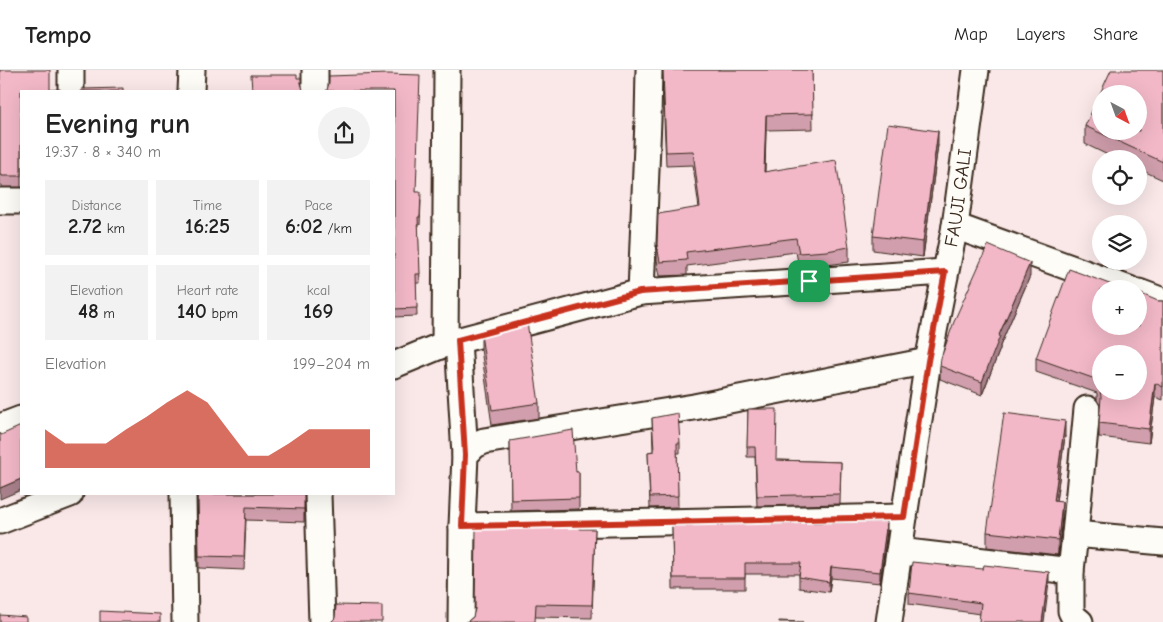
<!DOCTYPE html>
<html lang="en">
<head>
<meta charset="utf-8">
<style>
	:root { --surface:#fff; --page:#f2f2f2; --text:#222; --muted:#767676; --line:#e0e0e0; --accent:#c8321e }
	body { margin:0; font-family:"Comic Neue",sans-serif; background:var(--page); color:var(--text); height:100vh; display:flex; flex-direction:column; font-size:19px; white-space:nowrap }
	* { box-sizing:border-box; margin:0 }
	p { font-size:16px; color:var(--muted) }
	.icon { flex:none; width:28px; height:28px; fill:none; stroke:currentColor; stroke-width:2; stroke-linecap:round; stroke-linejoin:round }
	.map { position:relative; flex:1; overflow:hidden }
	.panel { position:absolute; left:20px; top:20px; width:375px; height:405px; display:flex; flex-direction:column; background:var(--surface); border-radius:0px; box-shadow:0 5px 20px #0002 }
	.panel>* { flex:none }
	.needle { width:32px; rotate:139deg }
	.tools { position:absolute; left:1092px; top:15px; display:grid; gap:10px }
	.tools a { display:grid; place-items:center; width:55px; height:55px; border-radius:50%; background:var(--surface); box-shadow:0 5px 20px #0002; font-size:25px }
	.pin { position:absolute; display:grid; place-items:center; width:42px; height:42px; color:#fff; margin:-21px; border-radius:10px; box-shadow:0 2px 8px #0006 }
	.round { display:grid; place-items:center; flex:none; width:52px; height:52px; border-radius:26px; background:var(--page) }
	.summary { display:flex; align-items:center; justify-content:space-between; height:85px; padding:0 25px }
	h1 { font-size:28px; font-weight:700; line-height:38px }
	.metrics { display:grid; grid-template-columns:repeat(3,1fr); gap:8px; height:85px; padding:5px 25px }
	.metrics div { display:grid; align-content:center; border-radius:0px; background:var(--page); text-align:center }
	.metrics b { font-size:21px; font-weight:700 }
	.metrics small { font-size:14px; font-weight:400 }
	.metrics p { font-size:14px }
	.chart { height:140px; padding:10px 25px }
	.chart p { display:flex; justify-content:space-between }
	.chart svg { width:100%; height:90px; margin-top:5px; fill:var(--accent); opacity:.7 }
	header { display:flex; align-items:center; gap:30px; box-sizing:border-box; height:70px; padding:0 25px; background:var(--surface); border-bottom:1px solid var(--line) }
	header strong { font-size:24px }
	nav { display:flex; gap:28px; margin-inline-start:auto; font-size:18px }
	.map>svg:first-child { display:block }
</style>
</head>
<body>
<header>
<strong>Tempo</strong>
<nav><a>Map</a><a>Layers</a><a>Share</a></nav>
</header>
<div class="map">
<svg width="1163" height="552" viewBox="0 0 1163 552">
	<rect width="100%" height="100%" fill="#fae8e9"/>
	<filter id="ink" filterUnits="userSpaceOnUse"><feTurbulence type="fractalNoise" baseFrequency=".02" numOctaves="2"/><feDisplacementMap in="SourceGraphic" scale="10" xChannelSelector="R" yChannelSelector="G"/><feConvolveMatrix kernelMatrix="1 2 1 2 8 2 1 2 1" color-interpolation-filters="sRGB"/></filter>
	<g filter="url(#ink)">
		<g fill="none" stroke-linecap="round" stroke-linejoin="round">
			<g stroke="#3b2a1e" stroke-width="29">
				<g id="street">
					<path d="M71,21V0"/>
					<path d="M191,21L192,0"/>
					<path d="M315,21V0"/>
					<path d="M0,131H21"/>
					<path d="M955,156L1129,219"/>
					<path d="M641,222L648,50L649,0"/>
					<path d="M1139,222L1163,231"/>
					<path d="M458,270L465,385"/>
					<path d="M445,274L447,0"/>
					<path d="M394,295L445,274L641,222L945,202"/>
					<path d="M0,357L21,349"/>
					<path d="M183,424L185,552"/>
					<path d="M318,424L322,552"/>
					<path d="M0,451L70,424"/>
					<path d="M462,456L904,447"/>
					<path d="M1075,464L1163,472"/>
					<path d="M899,481L1071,501"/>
					<path d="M461,552L462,456L465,385L475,375L484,371L694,337L928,291"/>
					<path id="s1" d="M889,552L904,447L928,291L955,156L976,0"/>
					<path d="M1080,552L1074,547L1071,541V501L1075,464L1087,339"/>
				</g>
			</g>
			<use href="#street" stroke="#fdfcf7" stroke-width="25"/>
		</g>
		<g fill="#d09eac" stroke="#3b2a1e">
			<path d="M0,0L21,21V117H2V115H0Z"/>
			<path d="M663,0H812L813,59L766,60L765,102L849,177V192L827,195L799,197L796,182L687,196V205L660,206L657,190V175L699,138L693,95L666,96L663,23Z"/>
			<path d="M1163,0V110L1139,99V89H1116L1085,74V56Z"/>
			<path d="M394,21L416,122L421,131L420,155H418L420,213H416L417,246L394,247Z"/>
			<path d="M938,75L923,187L873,180V166Z"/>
			<path d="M1030,206L1000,276V279L982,325L940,309V296Z"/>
			<path d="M1158,231H1163V330L1155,327L1149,373L1099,367V353L1100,335L1097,330V323L1036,302V288Z"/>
			<path d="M481,264L539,333V348L492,355L481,279Z"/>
			<path d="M748,339L776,390L841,392L840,434L757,436L755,387H747Z"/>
			<path d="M652,348L680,373V383H677L678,437L650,438L648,382L653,381Z"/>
			<path d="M1065,366L1056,431L1062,447L1058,485L987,477V462Z"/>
			<path d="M510,371L576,402H579V439L511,441Z"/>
			<path d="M197,424H304V452L246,450L244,500L199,498Z"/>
			<path d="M672,455L887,462L880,513L831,508L829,522L799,518V504H745V519H673Z"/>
			<path d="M580,459H595L592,548L536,547L468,551Z"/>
			<path d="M1049,513L980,544L909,534V523Z"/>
		</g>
		<g fill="#a9818c" stroke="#3b2a1e">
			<path d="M766,45V60L764,117V102Z"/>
			<path d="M938,61V75L923,187V172Z"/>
			<path d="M1030,193V206L1000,276V279L982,325V312L999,265Z"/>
			<path d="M1155,313V327L1149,373V359Z"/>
			<path d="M1065,351V366L1054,446V431Z"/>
			<path d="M21,409V420L0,429V418Z"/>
			<path d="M1062,432V447L1058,485V470Z"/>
			<path d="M887,451V462L880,513V502Z"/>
			<path d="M831,497V508L829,522V512Z"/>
			<path d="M1049,502V513L1044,552H1042Z"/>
		</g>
		<g fill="#f2b8c8" stroke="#3b2a1e" fill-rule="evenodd">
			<path d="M0,0H50V20L60,19L62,21H21V106H2V105H0Z"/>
			<path d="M663,0H812L813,44L766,45L764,102L836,90L849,177L827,181L799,183L796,168L686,182L687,190L660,192L657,175L658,144L700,137L693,81L666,82Z"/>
			<path d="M1111,0H1163V92L1085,56ZM1101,24H1139V61H1101Z"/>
			<path d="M388,4L420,5L416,122H421L420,147H418L420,204H416L417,238L394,239V21H326L327,20L329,13V6Z"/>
			<path d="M251,5H297V8H301V13L303,20L304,21H252Z"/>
			<path d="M123,18V21H80L82,19Z"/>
			<path d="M888,54L938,61L923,172L873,166Z"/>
			<path d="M988,175L1030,193L999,265L1000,266L982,312L940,296L941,288L955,249Z"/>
			<path d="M1069,199L1123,219H1101V256H1139V223L1158,231H1163V317L1155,313L1149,359L1099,353L1101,327L1100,320L1097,316L1098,310L1036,288ZM1101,284H1139V321H1101Z"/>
			<path d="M527,252L539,333L492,340L481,264Z"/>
			<path d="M748,339H777L776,390L841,392L840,424L757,426L755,377H747Z"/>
			<path d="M678,343L680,373H677L678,426L650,427L648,382L654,381L652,348Z"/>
			<path d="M1004,343L1065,351L1054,431L1062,432L1058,470L987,462Z"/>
			<path d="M21,356V409L0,418V363L1,365Z"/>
			<path d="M573,360L576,402H579V428L511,430L510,371Z"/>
			<path d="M198,424H304V439L246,437L244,487L199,486Z"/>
			<path d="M887,451L880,502L831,497L829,512L799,507L801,493H745V508H673L672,455Z"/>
			<path d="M580,455V459H595L592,535L536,534L535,552H465L468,551L473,547L475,539L476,457Z"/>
			<path d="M912,492L983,499L984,495L1049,502L1042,552H979L981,533L909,523Z"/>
			<path d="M336,535L382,536V552H331L335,548Z"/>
			<path d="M100,541L160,544V552H100Z"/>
			<path d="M0,545L26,547V552H0Z"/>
			<path d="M779,551L803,552H779Z"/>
		</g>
	</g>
	<g fill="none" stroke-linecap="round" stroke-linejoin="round" filter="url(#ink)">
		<g stroke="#fff" stroke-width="10">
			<path id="route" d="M945,202L928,291L904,447L462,456L465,385L458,270L640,222Z"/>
		</g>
		<use href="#route" stroke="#c8321e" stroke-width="6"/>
	</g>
	<g text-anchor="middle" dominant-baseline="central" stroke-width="4.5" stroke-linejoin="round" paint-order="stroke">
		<g font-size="19" fill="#3b2a1e" stroke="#fdfcf7">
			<text stroke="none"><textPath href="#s1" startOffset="430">FAUJI GALI</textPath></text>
		</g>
	</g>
</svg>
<div class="tools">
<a><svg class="needle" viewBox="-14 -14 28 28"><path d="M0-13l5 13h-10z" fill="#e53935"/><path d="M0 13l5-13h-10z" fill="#767676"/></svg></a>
<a><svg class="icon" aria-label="locate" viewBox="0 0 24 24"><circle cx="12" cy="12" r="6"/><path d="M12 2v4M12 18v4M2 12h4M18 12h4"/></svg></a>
<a><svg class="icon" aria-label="layers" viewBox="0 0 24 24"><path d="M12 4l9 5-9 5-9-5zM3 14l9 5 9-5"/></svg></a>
<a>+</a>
<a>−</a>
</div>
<div class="pin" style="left:809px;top:211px;background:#1e9e55"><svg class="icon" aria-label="arrive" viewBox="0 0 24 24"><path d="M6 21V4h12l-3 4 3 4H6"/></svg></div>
<section class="panel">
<div class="summary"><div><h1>Evening run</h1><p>19:37 · 8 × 340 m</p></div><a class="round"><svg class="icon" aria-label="share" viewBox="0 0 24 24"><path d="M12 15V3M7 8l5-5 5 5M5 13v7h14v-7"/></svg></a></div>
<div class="metrics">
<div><p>Distance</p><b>2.72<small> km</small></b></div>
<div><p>Time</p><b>16:25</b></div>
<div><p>Pace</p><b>6:02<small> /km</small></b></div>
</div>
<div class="metrics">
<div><p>Elevation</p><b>48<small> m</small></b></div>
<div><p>Heart rate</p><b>140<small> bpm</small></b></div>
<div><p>kcal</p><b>169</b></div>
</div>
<div class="chart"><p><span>Elevation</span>199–204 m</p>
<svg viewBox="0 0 160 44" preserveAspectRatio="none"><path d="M0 44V25L10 32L20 32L30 32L40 25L50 19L60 12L70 6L80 12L90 25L100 38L110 38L120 32L130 25L140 25L150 25L160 25V44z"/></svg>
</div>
</section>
</div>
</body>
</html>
